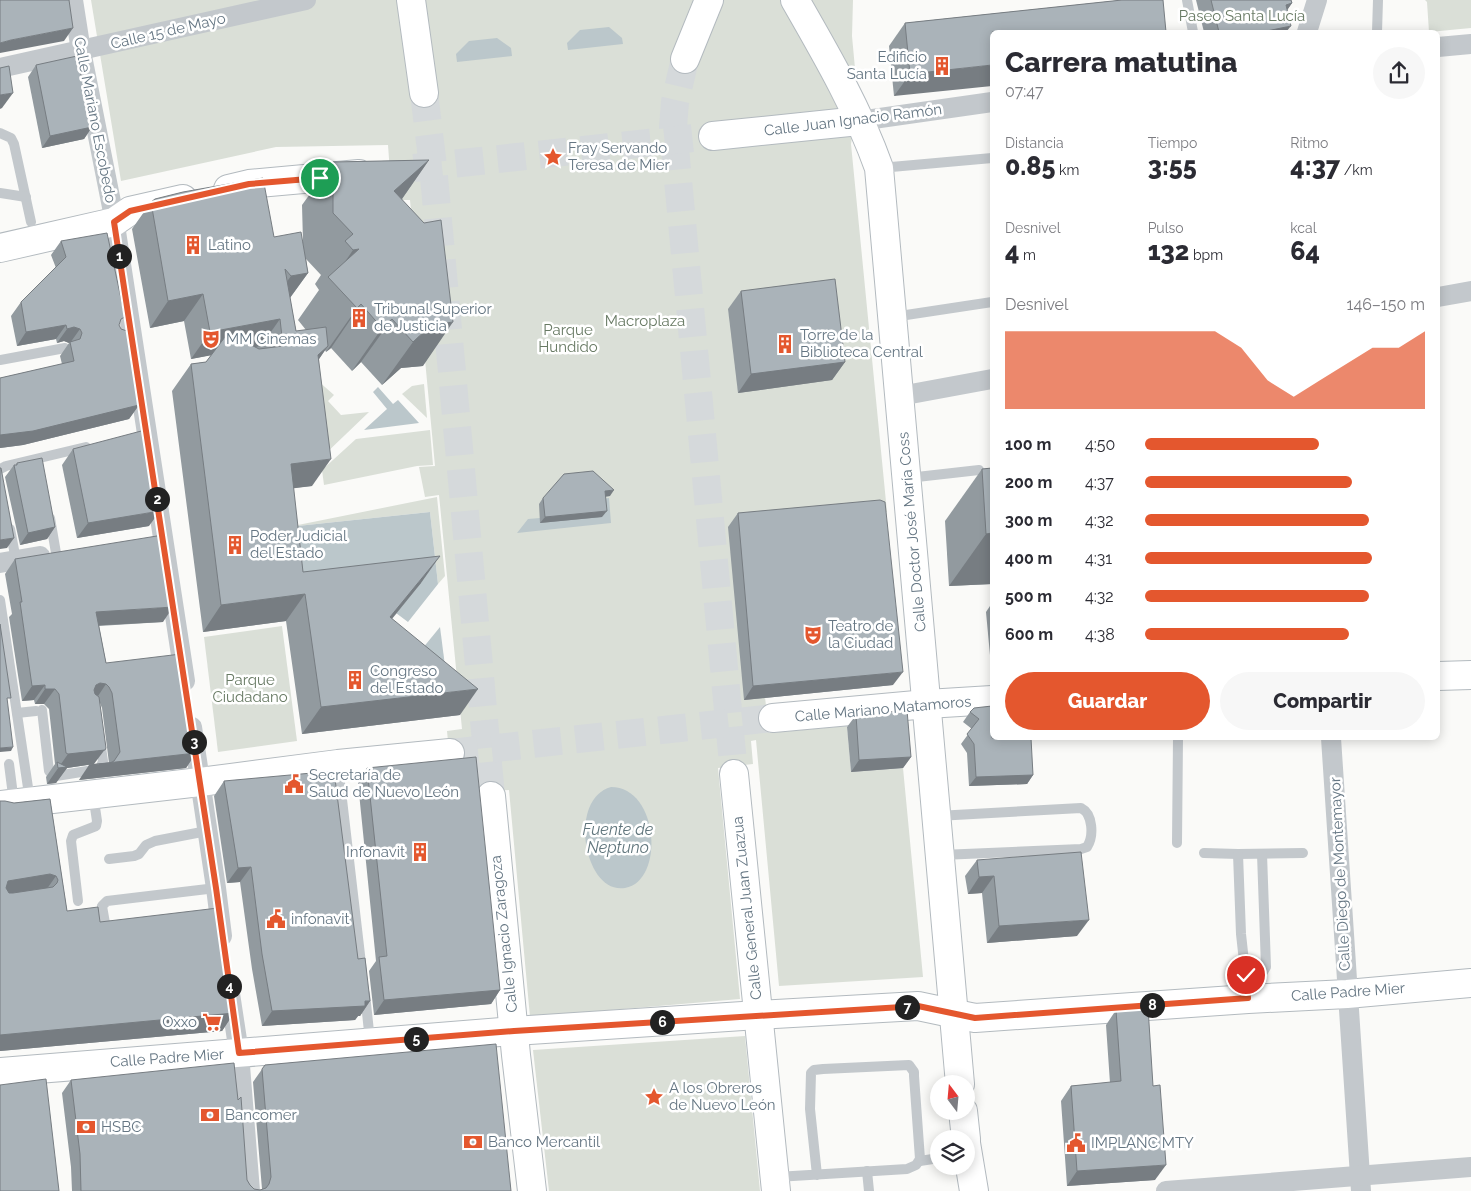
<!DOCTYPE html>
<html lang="es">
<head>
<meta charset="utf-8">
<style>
	:root { --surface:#fff; --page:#f7f7f7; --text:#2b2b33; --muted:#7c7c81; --accent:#e4572e }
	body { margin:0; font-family:Raleway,sans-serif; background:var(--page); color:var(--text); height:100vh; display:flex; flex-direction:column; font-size:19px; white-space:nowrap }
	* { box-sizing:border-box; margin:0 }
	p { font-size:16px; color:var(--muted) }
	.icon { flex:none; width:28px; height:28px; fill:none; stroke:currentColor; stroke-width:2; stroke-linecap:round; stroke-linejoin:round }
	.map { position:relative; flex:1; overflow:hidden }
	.drawer { position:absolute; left:990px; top:30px; width:450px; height:710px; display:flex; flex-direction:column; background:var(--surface); border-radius:8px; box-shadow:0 2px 12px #0003 }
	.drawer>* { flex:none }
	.needle { width:32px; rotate:344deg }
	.buttons { position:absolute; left:930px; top:1075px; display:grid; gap:10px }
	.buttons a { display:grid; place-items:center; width:45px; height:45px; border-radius:50%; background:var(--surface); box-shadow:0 2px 12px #0003; font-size:25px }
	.pin { position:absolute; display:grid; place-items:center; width:42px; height:42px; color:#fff; margin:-21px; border:2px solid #fff; border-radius:50%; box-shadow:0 1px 5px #0007 }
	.km { position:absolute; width:25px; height:25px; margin:-12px; border-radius:50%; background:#222; color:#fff; font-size:14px; line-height:25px; text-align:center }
	.round { display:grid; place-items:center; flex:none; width:52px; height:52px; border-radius:26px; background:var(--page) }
	.overview { display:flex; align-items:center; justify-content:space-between; height:85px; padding:0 15px }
	h1 { font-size:28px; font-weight:800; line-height:38px }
	.stats { display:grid; grid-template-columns:repeat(3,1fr); gap:8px; height:85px; padding:5px 15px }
	.stats div { display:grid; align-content:center }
	.stats b { font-size:25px; font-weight:800 }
	.stats small { font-size:14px; font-weight:400 }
	.stats p { font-size:14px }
	.chart { height:140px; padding:10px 15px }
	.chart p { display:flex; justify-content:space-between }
	.chart svg { width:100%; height:90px; margin-top:5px; fill:var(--accent); opacity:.7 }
	.button { display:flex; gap:10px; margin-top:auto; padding:10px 15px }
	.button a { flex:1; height:58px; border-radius:30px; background:var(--accent); color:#fff; font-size:20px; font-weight:800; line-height:58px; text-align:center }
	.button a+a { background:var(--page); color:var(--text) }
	ul { padding:0 15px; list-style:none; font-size:16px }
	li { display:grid; grid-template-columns:80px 60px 1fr; align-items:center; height:38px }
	li i { height:12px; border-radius:6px; background:var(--accent) }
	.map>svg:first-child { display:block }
</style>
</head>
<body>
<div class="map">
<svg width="1471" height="1191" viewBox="0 0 1471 1191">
	<rect width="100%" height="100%" fill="#fafaf8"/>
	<g fill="#dadfd7">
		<path d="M91,0H853L852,36L858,101L851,144L887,512L806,519L765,697L769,733L847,726L851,772L903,768L923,977L779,986L756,740L751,741L753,764L718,768L740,999L530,1017L509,790L468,793L451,772L447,731L462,729L439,495L425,497L419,467L435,466L410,200H392L388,145L276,147L121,181Z"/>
		<path d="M1425,0H1471V28L1429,32L1427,2Z"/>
		<path d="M317,380L334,395L328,401L341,415L369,412L321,458Z"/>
		<path d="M424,384L427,418L402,394L412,386Z"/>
		<path d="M430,430L433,465L417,466L324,485L322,470L356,439Z"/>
		<path d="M437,497L445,576L438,584L430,512L288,527Z"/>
		<path d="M282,626L297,741L218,752L204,637Z"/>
		<path d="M745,1036L760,1191H549L533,1050Z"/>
	</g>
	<g fill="#bbc7cb">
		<path d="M609,27L622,38L623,44L568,50L567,43L580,30Z"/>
		<path d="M497,38L511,48L512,56L457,62L456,54L469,41Z"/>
		<path d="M378,387L393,404L398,400L419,423L364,430L387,409L373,392Z"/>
		<path d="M609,498L611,523L517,533L528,519L540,518L600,499Z"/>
		<path d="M430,512L438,584L408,622L396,613L420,584L296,598L288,527Z"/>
		<path d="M440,627L449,697L409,665Z"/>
		<path d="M611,787C659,787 665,881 625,888C584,895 567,799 611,787Z"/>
	</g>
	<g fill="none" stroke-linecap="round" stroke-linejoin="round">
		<g stroke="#d5d9db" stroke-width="28" stroke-dasharray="28 14" stroke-linecap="butt">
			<path d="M685,59L675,102L673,127L734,774"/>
			<path d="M424,93L433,166L491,796"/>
			<path d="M414,168L713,136"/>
			<path d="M450,753L773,718"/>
		</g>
		<g stroke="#b3babf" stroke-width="30">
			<g id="secondary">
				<path d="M411,0L424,93"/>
				<path d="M795,0C826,54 858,109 879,168L960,1084"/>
				<path d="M685,59L709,0"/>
				<path d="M713,136L859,121"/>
				<path d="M228,189L249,184L359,174"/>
				<path d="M0,248L114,222L130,211L183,199"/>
				<path d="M1438,676L1471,675"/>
				<path d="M773,718L927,704L992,700"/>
				<path d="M734,774L776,1191"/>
				<path d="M491,796L516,1055L532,1191"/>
				<path d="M0,805L200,782L338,764L450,753"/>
				<path d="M0,1072L514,1031L758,1015L918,1006L975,1018L1248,999L1347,994L1471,983"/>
				<path d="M963,1111L966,1139"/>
				<path d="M966,1143L974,1191"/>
			</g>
		</g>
		<g stroke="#c3c8cc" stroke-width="10">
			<path d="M1187,0L1193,32"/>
			<path d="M1377,32L1378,0"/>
			<path d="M0,133L11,138L14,144L31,222"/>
			<path d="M880,168L992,158"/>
			<path d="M0,193L26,197"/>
			<path d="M893,317L992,302"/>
			<path d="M0,360L65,348"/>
			<path d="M0,469L6,466L86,447"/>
			<path d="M908,478L979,470"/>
			<path d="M50,518L56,553"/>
			<path d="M10,529L16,560"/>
			<path d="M0,600L30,801"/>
			<path d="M42,710L49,771L52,774L56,776L100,769L103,761L100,741"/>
			<path d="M17,713L36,711"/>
			<path d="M9,764L14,803"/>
			<path d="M338,765L362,972"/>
			<path d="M937,816L1081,808C1093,814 1094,836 1087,847L1081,849L941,855"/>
			<path d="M1177,843L1178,738"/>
			<path d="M1204,853L1238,854L1303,853"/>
			<path d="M1238,854L1241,934L1248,998"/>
			<path d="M109,859L134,856L139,854L146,845L155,841L207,831"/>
			<path d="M78,901L71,841L73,835L96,826L97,821L93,794"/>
			<path d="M115,928L110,927L105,923L102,906L107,901L216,888"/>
			<path d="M1246,975L1263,972L1266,967L1262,854"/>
			<path d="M365,994L370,1041"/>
			<path d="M920,1161L939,1158"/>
			<path d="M867,1171L869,1191"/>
			<path d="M776,1177L793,1176L907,1169L916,1165L920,1159L914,1076V1072L909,1065L823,1069L814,1070L811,1073L810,1109L817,1175"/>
		</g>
		<g stroke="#c3c8cc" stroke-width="20">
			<path d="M73,0L81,51L113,212L185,681"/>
			<path d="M1307,32L1317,0"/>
			<path d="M1438,47L1471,44"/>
			<path d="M0,68L306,0"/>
			<path d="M859,121L992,102"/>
			<path d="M1438,297L1471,291"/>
			<path d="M900,396L992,379"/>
			<path d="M0,563L40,556"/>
			<path d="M192,727L216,888L222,936"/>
			<path d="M1331,738L1361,1191"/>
			<path d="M229,987L239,1053L250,1191"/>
			<path d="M1166,1191L1471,1167"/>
		</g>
		<use href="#secondary" stroke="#fff" stroke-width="28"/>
	</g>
	<g fill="#929a9f" fill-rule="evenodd">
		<path d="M1122,0L894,96L889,46L905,23Z"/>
		<path d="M1196,0H1291L1292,3L1287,10L1286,32H1204Z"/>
		<path d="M36,65L92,127L84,139L42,148L28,77Z"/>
		<path d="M429,160L402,199L423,366L401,368L382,385L361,362L352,371L331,348L326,352L325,350L319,359L312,486L293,488L303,572L421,583L392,619L460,715L302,734L286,621L203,632L172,391L191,364L206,362L211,355L191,359L184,321L150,328L132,229L151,202L274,237L303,242L302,205L333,162ZM306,259L321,275L315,284L319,290L298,320L306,330L296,331L290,298L308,273Z"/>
		<path d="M61,241L119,325L139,405L129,419L23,445L0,448V378L62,364L60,356L69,343L64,341L57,343L56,339L17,346L11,316L21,302L56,268L51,255Z"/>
		<path d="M741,291L845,362L832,380L738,393L728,309Z"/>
		<path d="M73,449L149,526L77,538L62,465Z"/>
		<path d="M17,463L55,527L47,539L20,545L5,477L14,465H16Z"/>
		<path d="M982,469L992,584L949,586L945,521Z"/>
		<path d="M610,496L605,497L602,517L540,523L539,504L543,498Z"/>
		<path d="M738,513L893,685L744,700L728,527Z"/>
		<path d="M15,559L163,622L99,626L106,663L196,753L186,768L79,780L109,763L102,708L100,703L94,764L67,768L56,783L47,784L46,777L55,764L49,709L44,704H35L34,700L22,701L9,617L12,614L5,574Z"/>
		<path d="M992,603V677L986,612Z"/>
		<path d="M992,706L1033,775L1027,784L969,786L967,753L961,744L972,729L963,722L970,712Z"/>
		<path d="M856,715L911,757L903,768L851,772L847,727Z"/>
		<path d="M367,768L500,990L491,1004L374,1015L369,971L376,961L358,783Z"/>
		<path d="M224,781L358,959L370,1001L360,1016H358L355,1020L262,1026L252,969L240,882L227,883L214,796Z"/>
		<path d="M50,799L67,911L100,922L234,1013L222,1031L0,1051V801L14,803Z"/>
		<path d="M977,860L1077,936L987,943L982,893L968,894L965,876Z"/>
		<path d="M1116,1010L1153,1086L1155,1180L1067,1186L1061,1101L1071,1086L1110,1083L1106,1025Z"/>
		<path d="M265,1065L511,1191H72L71,1167L62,1093L71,1080L247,1180L250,1185L254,1189L260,1190L262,1189L253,1082Z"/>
	</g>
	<g fill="#777d82">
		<path d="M1292,3L1281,19L1286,5Z"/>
		<path d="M1291,26L1286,32H1262Z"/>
		<path d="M73,28L64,41L0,53V43L11,40Z"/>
		<path d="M992,65V86L894,96L910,74Z"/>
		<path d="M13,93L2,108L0,109V95Z"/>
		<path d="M92,127L84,139L42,148L50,136Z"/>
		<path d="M429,160L399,203L394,191Z"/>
		<path d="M359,249L332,281L353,250Z"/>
		<path d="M308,273L289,299L272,302L291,276Z"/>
		<path d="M203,294L184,321L150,328L168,301Z"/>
		<path d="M361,304L331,348L326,352L357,308Z"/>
		<path d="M280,319L261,346L191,359L210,332Z"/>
		<path d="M392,319L361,362L352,371L382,328Z"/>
		<path d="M453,322L423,366L401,368L382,385L413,342L431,325Z"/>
		<path d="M66,325L56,339L17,346L26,332Z"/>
		<path d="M74,327L80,329L70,343V342L69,343L64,341L57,343L67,329Z"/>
		<path d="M328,346L310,372L318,355Z"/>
		<path d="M845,362L832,380L738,393L751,374Z"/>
		<path d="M139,405L129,419L23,445L0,448V435Z"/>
		<path d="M331,459L312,486L272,491L291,464Z"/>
		<path d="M614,490L610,496L600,497L605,491Z"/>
		<path d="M160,511L149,526L77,538L88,523Z"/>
		<path d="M607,511L602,517L540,523L545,517Z"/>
		<path d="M55,527L47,539L20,545L28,533Z"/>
		<path d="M992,533V584L949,586L986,534Z"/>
		<path d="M14,538L7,548L0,549V540Z"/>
		<path d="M440,556L421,583L371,644L390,617Z"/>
		<path d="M305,594L286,621L203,632L221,605Z"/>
		<path d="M173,607L163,622L86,626L96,612Z"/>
		<path d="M903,672L893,685L744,700L753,686Z"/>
		<path d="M100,683L106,684L96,699L90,698L96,685Z"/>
		<path d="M45,685L34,700L22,701L32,686Z"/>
		<path d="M45,689H55L44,704H35Z"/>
		<path d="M478,689L460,715L302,734L321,707Z"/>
		<path d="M13,747L11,751L0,752V748Z"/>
		<path d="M106,748L94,764L67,768L56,783L47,784L68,754Z"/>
		<path d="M196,753L186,768L79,780L89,765Z"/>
		<path d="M911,757L903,768L851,772L859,760Z"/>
		<path d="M1033,775L1027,784L969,786L976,777Z"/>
		<path d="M251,867L240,882L227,883L238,868Z"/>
		<path d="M50,874L56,876L44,893L0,898L8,881Z"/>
		<path d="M994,876L982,893L968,894L979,877Z"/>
		<path d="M1089,920L1077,936L987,943L999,926Z"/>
		<path d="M500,990L491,1004L374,1015L384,1000Z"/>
		<path d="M370,1001L360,1016H358L355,1020L262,1026L272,1011Z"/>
		<path d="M234,1013L222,1031L0,1051V1035Z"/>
		<path d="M1166,1165L1155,1180L1067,1186L1077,1171Z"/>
	</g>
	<g fill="#aab3b9" stroke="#777d82" fill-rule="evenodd">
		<path d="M0,0H69L73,28L11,40L0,43Z"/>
		<path d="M1122,0H1163L1166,32H992V65L910,74L905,23Z"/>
		<path d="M1211,0H1291L1292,3L1286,5L1291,26L1262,32H1219Z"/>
		<path d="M77,56L92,127L50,136L36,65Z"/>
		<path d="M9,66L13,93L0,95V68Z"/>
		<path d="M429,160L394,191L424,223L441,220L453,322L431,325L413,342L392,319L382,328L361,304L357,308L328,277L359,249L353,250L345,241L353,234L333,213V162Z"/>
		<path d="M263,178L274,237L301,232L308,273L291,276L285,269L296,331L326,327L328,346L318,355L331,459L291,464L303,572L440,556L390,617L478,689L321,707L305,594L221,605L191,364L206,362L228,333L259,349L283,346L280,319L210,332L203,294L168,301L151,202L155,199L183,192Z"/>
		<path d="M107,233L125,317L121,319L119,325L121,329L127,331L139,405L33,431L0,435V378L74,361L70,342L80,339L82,333L80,329L74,327L67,329L66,325L26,332L21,302L66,257L61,241Z"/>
		<path d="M835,279L845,362L751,374L741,291Z"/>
		<path d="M145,430L160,511L88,523L73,449Z"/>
		<path d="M42,458L55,527L28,533L14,465H17V463Z"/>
		<path d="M0,468H1L14,538L0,540Z"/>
		<path d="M992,468V533L986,534L982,469Z"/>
		<path d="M593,471L614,490L605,491L607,511L545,517L543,498L564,474Z"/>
		<path d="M880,500L885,502L903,672L753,686L738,513Z"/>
		<path d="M163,535L173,607L96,612L106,663L181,654L196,753L89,765L110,763L114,761L120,752L112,693L109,687L106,684L100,683L96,685L94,690L95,694L99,697L106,748L105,750L68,754L66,753L59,694L55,689H45V685L32,686L20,602H22L15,559Z"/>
		<path d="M0,624L11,698H7L13,747L0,748Z"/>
		<path d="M992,706V738H1031L1033,775L976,777L974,744L967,734L979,719L970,712L974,708Z"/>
		<path d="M907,710L911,757L859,760L856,715Z"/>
		<path d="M476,757L500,990L384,1000L379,957L387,956L367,768Z"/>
		<path d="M57,762L67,767L58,768Z"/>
		<path d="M334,771L358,959L365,958L370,1001H365V1006L272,1011L262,954L251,867L238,868L224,781Z"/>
		<path d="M50,799L67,911L98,907L100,922L218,908L234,1013L0,1035V801H5L14,803ZM50,874L56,876L58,880L57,883L53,887L13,893H9L6,888L8,881Z"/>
		<path d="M1081,852L1089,920L999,926L994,876L979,877L977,860Z"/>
		<path d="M1148,1007L1153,1086L1160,1085L1166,1165L1077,1171L1071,1086L1121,1081L1116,1010Z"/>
		<path d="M496,1044L511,1191H81L80,1154L71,1080L234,1063L238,1100L241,1097L247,1180L250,1185L254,1189L260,1190L266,1188L269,1184L271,1177L262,1069L265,1065Z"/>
		<path d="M46,1079L59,1191H0V1085Z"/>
	</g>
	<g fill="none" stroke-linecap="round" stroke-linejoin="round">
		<g stroke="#fff" stroke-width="10">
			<path id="route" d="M320,178L249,184L130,211L114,222L216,888L239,1053L514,1031L918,1006L975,1018L1248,998L1246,975"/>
		</g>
		<use href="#route" stroke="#e4572e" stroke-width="6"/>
	</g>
	<defs>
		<g id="building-bare" transform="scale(1.5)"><path d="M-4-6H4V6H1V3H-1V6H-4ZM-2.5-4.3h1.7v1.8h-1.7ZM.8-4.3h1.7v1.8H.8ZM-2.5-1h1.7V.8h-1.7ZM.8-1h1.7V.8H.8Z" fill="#e4572e" stroke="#fff" stroke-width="2.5" paint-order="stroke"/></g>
		<g id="sight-bare" transform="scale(1.5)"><path d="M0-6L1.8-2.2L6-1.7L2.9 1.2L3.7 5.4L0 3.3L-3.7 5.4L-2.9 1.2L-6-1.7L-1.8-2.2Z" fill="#e4572e" stroke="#fff" stroke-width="2.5" paint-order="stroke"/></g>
		<g id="theatre-bare" transform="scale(1.5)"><path d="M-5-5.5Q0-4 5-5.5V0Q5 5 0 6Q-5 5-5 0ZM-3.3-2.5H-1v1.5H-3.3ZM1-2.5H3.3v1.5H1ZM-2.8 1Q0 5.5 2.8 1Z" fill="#e4572e" stroke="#fff" stroke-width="2.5" paint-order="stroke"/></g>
		<g id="civic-bare" transform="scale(1.5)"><path d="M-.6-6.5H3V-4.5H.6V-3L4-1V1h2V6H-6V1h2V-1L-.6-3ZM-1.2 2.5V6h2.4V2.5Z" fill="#e4572e" stroke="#fff" stroke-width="2.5" paint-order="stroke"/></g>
		<g id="supermarket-bare" transform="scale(1.5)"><path d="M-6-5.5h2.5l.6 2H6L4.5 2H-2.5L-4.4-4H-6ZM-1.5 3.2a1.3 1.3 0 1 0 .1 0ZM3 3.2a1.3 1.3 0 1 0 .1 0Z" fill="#e4572e" stroke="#fff" stroke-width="2.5" paint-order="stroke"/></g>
		<g id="bank-bare" transform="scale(1.5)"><path d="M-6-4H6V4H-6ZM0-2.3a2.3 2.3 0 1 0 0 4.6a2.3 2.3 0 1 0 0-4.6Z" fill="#e4572e" stroke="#fff" stroke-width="2.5" paint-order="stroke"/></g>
	</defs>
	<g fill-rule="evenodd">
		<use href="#building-bare" x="942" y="66"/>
		<use href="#sight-bare" x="553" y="157"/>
		<use href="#building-bare" x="193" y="245"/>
		<use href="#building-bare" x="359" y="318"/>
		<use href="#theatre-bare" x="211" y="339"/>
		<use href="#building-bare" x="785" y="344"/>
		<use href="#building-bare" x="235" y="545"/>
		<use href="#theatre-bare" x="813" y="635"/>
		<use href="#building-bare" x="355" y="680"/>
		<use href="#civic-bare" x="294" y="784"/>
		<use href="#building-bare" x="420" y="852"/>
		<use href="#civic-bare" x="276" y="919"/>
		<use href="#supermarket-bare" x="212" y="1022"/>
		<use href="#sight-bare" x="654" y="1097"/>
		<use href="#bank-bare" x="210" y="1115"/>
		<use href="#bank-bare" x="86" y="1127"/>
		<use href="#bank-bare" x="473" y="1142"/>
		<use href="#civic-bare" x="1076" y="1143"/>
	</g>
	<g text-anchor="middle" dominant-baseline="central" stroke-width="5" stroke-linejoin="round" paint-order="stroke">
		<g font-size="15" fill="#687a64" stroke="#fff">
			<text x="1242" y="16">Paseo Santa Lucía</text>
			<text x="645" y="321">Macroplaza</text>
			<text x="568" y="330">Parque<tspan x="568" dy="17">Hundido</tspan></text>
			<text x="250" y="680">Parque<tspan x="250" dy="17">Ciudadano</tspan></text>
		</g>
		<g font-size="15" fill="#657683" stroke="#fff">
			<text transform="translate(168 31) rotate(-13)">Calle 15 de Mayo</text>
			<text transform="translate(95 120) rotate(79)">Calle Mariano Escobedo</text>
			<text transform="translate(853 120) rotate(-7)">Calle Juan Ignacio Ramón</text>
			<text transform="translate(912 532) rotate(-95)">Calle Doctor José María Coss</text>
			<text transform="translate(883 709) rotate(-5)">Calle Mariano Matamoros</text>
			<text transform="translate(1340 874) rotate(-93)">Calle Diego de Montemayor</text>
			<text transform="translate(747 908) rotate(-96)">Calle General Juan Zuazua</text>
			<text transform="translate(504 934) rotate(-96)">Calle Ignacio Zaragoza</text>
			<text transform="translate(1348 992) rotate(-4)">Calle Padre Mier</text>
			<text transform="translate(167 1058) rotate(-4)">Calle Padre Mier</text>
		</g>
		<g font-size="15" fill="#657683" stroke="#fff" text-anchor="start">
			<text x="927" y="57" text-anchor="end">Edificio<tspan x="927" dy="17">Santa Lucía</tspan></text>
			<text x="568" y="148">Fray Servando<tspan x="568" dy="17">Teresa de Mier</tspan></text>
			<text x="208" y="245">Latino</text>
			<text x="374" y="309">Tribunal Superior<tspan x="374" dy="17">de Justicia</tspan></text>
			<text x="800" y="335">Torre de la<tspan x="800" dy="17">Biblioteca Central</tspan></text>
			<text x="226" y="339">MM Cinemas</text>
			<text x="250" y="536">Poder Judicial<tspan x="250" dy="17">del Estado</tspan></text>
			<text x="828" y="626">Teatro de<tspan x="828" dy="17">la Ciudad</tspan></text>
			<text x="370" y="671">Congreso<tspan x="370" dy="17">del Estado</tspan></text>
			<text x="309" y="775">Secretaría de<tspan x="309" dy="17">Salud de Nuevo León</tspan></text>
			<text x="405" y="852" text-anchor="end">Infonavit</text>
			<text x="291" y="919">infonavit</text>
			<text x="197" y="1022" text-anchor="end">Oxxo</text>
			<text x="669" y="1088">A los Obreros<tspan x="669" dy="17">de Nuevo León</tspan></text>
			<text x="225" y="1115">Bancomer</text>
			<text x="101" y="1127">HSBC</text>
			<text x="488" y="1142">Banco Mercantil</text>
			<text x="1091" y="1143">IMPLANC MTY</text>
		</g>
		<g font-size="16" font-style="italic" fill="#60757c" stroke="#fff">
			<text x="618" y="829">Fuente de<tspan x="618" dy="18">Neptuno</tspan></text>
		</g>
	</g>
</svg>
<div class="buttons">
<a><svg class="needle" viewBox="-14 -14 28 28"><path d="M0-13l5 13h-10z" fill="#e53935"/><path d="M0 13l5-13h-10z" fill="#7c7c81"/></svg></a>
<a><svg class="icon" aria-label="layers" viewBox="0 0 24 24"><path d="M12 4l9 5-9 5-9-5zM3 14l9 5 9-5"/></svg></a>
</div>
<div class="pin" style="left:320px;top:178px;background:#1e9e55"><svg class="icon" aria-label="arrive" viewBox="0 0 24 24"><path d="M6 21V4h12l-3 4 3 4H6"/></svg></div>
<div class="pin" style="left:1246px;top:975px;background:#d93025"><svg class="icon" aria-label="check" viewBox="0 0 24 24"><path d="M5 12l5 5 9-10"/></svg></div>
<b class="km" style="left:119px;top:256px">1</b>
<b class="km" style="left:157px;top:499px">2</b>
<b class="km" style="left:194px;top:742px">3</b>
<b class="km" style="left:229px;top:986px">4</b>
<b class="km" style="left:416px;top:1039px">5</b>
<b class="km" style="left:662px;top:1022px">6</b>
<b class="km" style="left:907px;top:1007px">7</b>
<b class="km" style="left:1152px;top:1005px">8</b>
<section class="drawer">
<div class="overview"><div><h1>Carrera matutina</h1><p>07:47</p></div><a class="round"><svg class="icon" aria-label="share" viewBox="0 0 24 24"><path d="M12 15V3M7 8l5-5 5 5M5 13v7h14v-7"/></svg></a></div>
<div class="stats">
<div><p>Distancia</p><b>0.85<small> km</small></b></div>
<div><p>Tiempo</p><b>3:55</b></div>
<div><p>Ritmo</p><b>4:37<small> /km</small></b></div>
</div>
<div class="stats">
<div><p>Desnivel</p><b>4<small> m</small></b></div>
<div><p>Pulso</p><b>132<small> bpm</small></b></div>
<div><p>kcal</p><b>64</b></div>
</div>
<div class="chart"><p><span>Desnivel</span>146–150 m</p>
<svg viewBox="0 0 160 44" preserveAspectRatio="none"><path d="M0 44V6L10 6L20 6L30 6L40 6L50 6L60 6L70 6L80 6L90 14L100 30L110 38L120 30L130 22L140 14L150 14L160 6V44z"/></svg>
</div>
<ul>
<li><b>100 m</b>4:50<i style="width:62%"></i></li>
<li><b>200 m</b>4:37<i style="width:74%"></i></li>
<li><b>300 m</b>4:32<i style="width:80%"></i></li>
<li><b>400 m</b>4:31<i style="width:81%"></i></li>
<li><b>500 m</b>4:32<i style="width:80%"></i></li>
<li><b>600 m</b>4:38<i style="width:73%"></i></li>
</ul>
<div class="button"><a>Guardar</a><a>Compartir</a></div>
</section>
</div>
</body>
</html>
